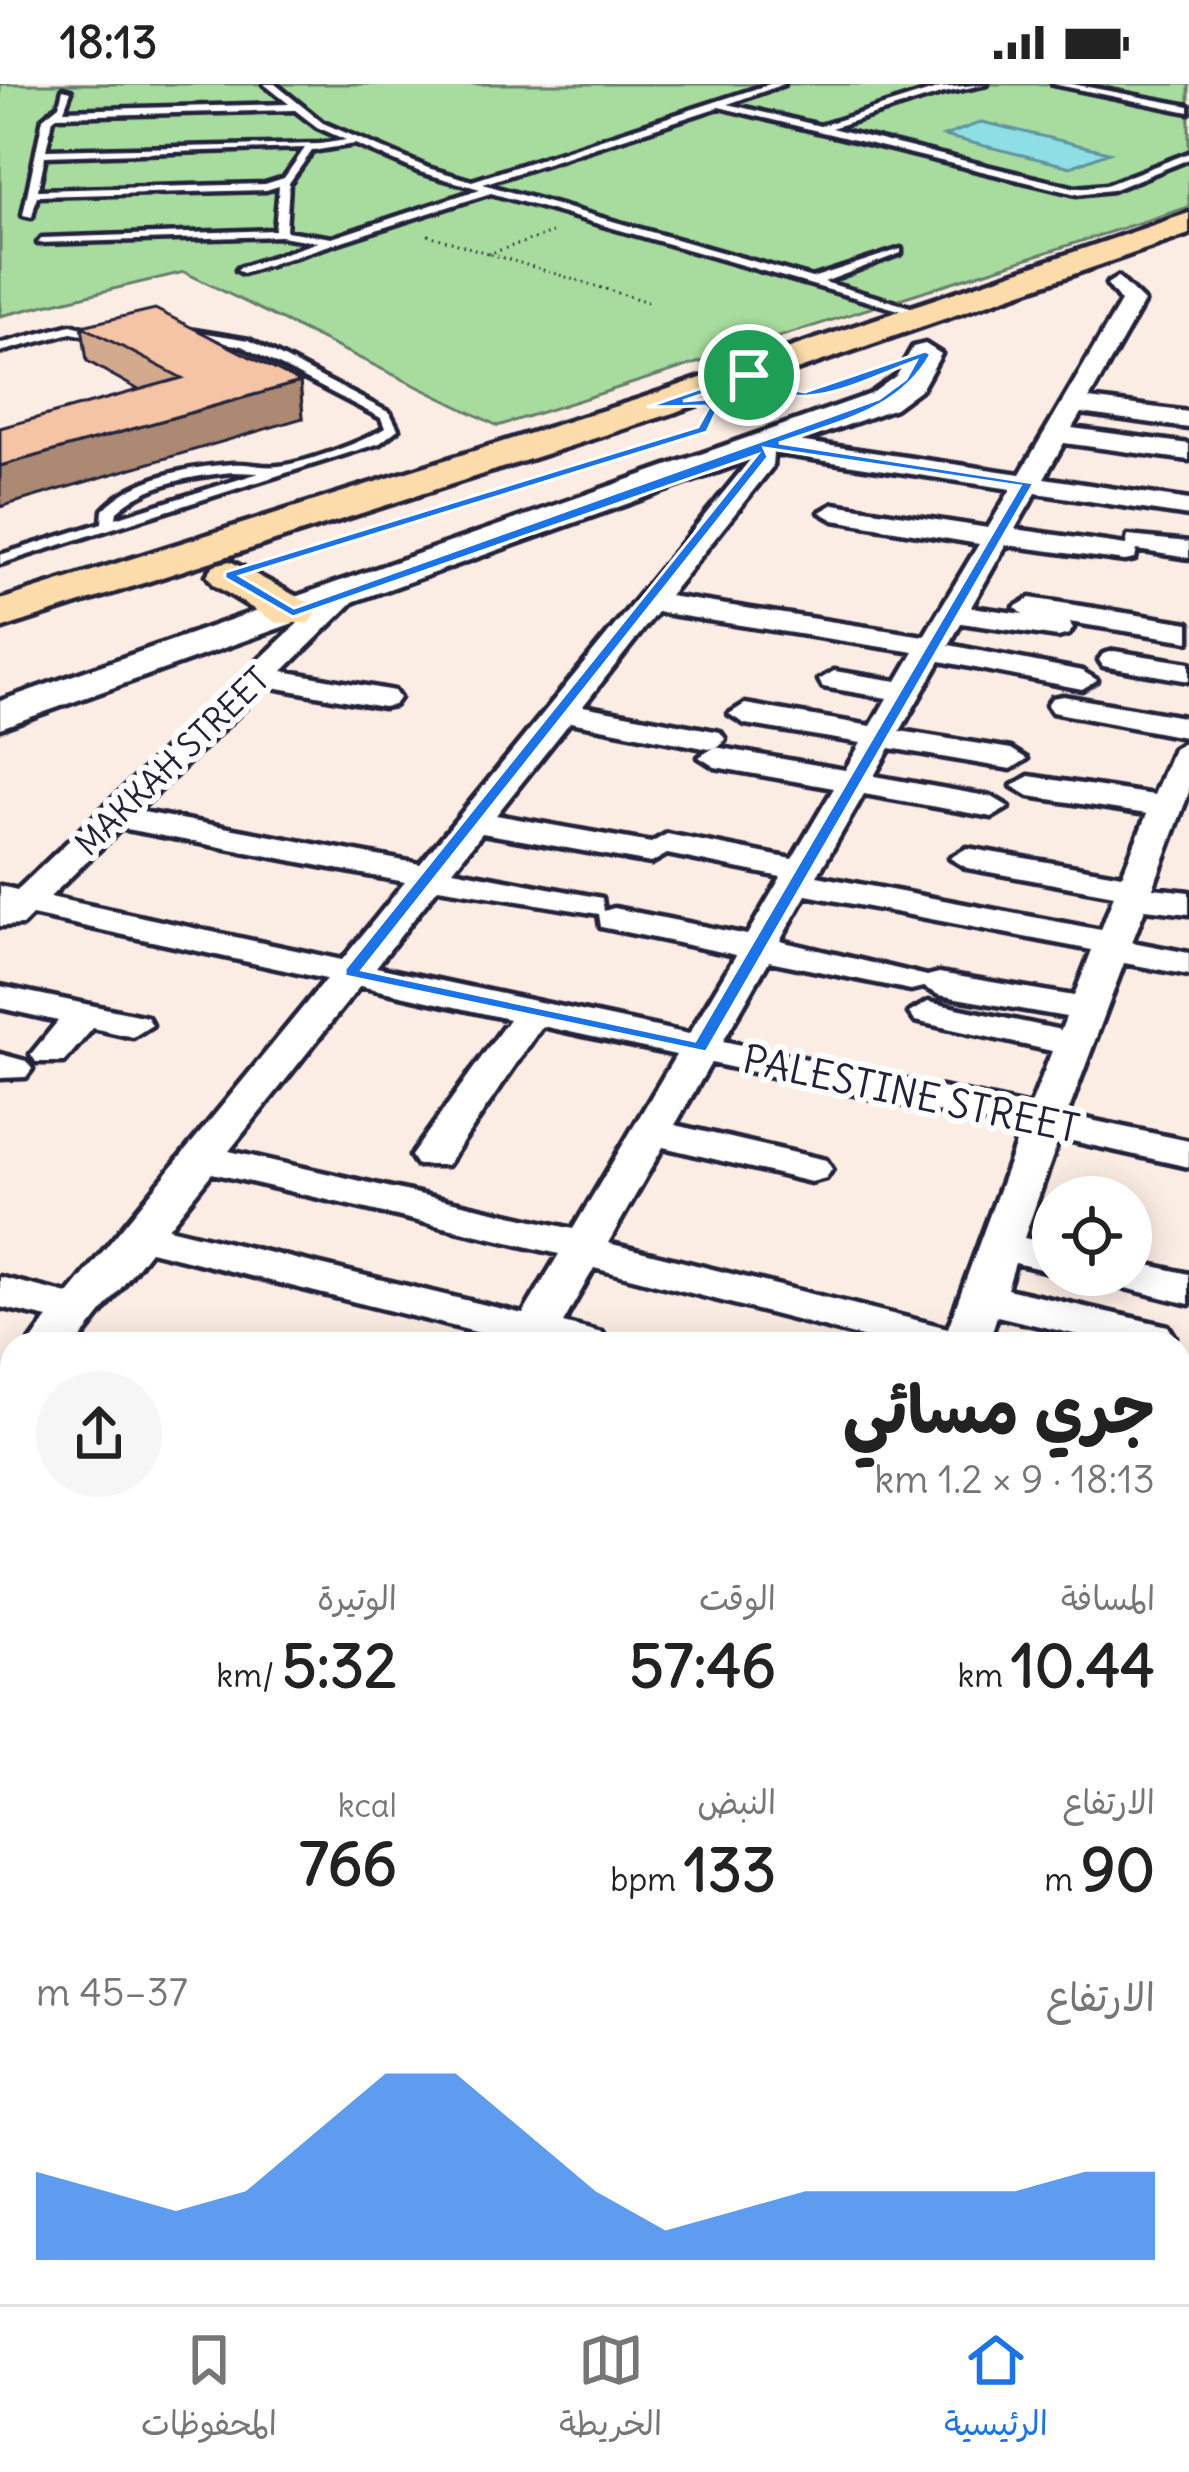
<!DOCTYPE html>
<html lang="ar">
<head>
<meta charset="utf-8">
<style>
	:root { --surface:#fff; --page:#f6f6f6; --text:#222; --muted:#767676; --line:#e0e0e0; --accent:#1a73e8 }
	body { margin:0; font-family:Delius,"Playpen Sans Arabic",sans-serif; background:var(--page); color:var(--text); direction:rtl; height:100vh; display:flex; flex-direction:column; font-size:45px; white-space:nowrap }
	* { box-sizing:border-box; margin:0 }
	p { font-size:39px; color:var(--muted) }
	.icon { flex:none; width:66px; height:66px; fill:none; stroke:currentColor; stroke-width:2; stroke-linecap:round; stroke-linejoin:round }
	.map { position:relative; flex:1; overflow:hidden; direction:ltr }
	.drawer { position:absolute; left:0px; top:1248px; width:1191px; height:972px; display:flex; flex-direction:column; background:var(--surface); border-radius:36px 36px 0 0; box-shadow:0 6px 30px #0003; direction:rtl }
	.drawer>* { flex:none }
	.buttons { position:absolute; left:1032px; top:1092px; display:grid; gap:24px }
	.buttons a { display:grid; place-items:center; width:120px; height:120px; border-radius:50%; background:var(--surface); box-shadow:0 6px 30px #0003; font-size:60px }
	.pin { position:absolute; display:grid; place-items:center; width:102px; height:102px; color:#fff; margin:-51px; border:6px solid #fff; border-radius:50%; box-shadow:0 3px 12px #0007 }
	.round { display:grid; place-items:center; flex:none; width:126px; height:126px; border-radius:63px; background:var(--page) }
	.head { display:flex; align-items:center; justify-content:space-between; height:204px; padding:0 36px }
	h1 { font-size:66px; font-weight:700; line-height:90px }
	.stats { display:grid; grid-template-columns:repeat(3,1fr); gap:18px; height:204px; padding:12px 36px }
	.stats div { display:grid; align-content:center }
	.stats b { font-size:60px; font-weight:700 }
	.stats small { font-size:33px; font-weight:400 }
	.stats p { font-size:33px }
	.chart { height:336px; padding:24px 36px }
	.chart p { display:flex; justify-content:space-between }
	.chart svg { width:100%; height:216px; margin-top:12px; fill:var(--accent); opacity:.7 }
	.status { display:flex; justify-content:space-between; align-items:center; height:84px; padding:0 60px; background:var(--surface); direction:ltr }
	.status svg { height:33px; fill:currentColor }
	.menu { display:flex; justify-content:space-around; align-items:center; height:168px; border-top:3px solid var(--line); background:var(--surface); font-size:33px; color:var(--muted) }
	.menu a { display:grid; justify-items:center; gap:6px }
	.menu .selected { color:var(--accent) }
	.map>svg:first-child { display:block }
</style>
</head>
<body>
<div class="status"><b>18:13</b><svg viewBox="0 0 49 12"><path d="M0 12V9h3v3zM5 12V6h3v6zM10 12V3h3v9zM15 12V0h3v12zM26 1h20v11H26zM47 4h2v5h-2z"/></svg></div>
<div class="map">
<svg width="1189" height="2220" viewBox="0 0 1189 2220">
	<rect width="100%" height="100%" fill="#fcede4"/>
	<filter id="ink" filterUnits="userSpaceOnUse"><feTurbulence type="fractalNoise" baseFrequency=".00833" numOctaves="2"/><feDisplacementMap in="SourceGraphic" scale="24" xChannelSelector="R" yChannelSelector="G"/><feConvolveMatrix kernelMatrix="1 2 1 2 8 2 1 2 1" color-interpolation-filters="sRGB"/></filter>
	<g filter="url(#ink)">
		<path fill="#a8dc9e" stroke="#657f6c" stroke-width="3" d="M0,0H1189V123L498,342L184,188L0,232Z"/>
		<path fill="#8ddfe5" stroke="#6293a1" stroke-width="3" d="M982,38L1109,68L1071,83L944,52Z"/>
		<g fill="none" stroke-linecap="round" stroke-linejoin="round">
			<g stroke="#22223b" stroke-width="9">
				<g id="lane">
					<path d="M264,0H275L323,39L428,84L472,97L770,0H784L728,20L820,42L940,4L987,0L944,9L831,44L1076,104L1106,101L1189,69V75L1112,106L1076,110L719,23L483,100L812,194L901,165V169L824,198L931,229L933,231L927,234L491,109L243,189L237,186L239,184L318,158L280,152L38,159L42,154L275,146L279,102L266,106L37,112L32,133L23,131L43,34L59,21L63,5L71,7L64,26L289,20ZM295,26L317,43L346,56L320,60L46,66L53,35L57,32ZM355,60L420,88L480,105L332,154L286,147L289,99L312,67ZM305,64L284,94L265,100L38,106L45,72Z"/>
					<path d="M1053,0H1072L1189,22V28Z"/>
					<path d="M71,241L116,252L110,256L71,249L0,268V260Z"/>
					<path d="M176,244L249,256L390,329L398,345L380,359L0,480V471L102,439L103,426C134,393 189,383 233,380C248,379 265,384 279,382C306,379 363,358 385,344L381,334L242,262L172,250L170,248ZM233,388L259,389L116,434L117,427C148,399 192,392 233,388Z"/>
				</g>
			</g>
			<g stroke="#22223b" stroke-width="9">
				<g id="street">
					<path d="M1118,193L1144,218L1089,315L1189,328V344L1081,329L1072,344L1189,360V376L1064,359L1044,394L1189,416V432L1036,409L1015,445L1126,461L1128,452L1189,458V474L1137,466L1135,475L1125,477L1006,461L971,523L1023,530L1015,523L1030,514L1189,539V557L1069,538L1073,544L1069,550L1058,553L961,539L949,561L1082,587L1097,596L1082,605L940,577L900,647L1011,665L1027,675L1011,685L890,664L874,692L992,713L1009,723L992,733L864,710L817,792L1101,846L1114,811L967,784L950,774L967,764L1122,791L1147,730L1029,712L1012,702L1029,692L1154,711L1173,665L1189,655V708L1153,804L1189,808V830L1145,825L1132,858L1189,869V891L1124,879L1067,1031L1189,1057V1083L1059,1054L1024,1154L1053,1160V1188L1015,1179L1007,1205L1168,1242L1175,1253L1170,1260H1117L997,1232L988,1260H889L594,1184L563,1239L602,1249L609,1260H505L508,1256L150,1167L77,1260H29L48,1234L0,1223V1193L68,1210L326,895L32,831L22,841L0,842V802L17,806L334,505L344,502L359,511L354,517L283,587L394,607L399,614L394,621L383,623L267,602L138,727L420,780L750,376L744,363L764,352L1020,390L1121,218L1107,200ZM773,369L1011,405L988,444L834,420L820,428L834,436L979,460L924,552L669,512L772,383ZM657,528L914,568L897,597L834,587L819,596L823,603L887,614L871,642L745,620L729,630L745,640L861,659L845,686L715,663L699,673L715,683L834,704L792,775L667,750L651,759L496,731L570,638L709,665L720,662L725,655L720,648L583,622ZM121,744L405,798L342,876L50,813ZM482,749L651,779L667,770L781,793L747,851L614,824L604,827L602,814L453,786ZM438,804L599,830L601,843L736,871L689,950L376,883ZM806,811L1092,866L1074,912L939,889L927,892L780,857ZM769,877L911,906L923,903L939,911L1066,933L1061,946L928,918L909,929L915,937L1052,967L1030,1023L723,957ZM360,902L509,935L411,1072L417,1081H447L542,942L676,971L573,1145L229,1067ZM711,979L1021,1046L948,1244L608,1159L663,1063L811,1098L826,1094L832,1085L826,1076L675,1041ZM212,1089L559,1170L523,1230L168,1144Z"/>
					<path d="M1114,567L1189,579V597L1103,582L1099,576L1103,570Z"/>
					<path d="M1063,612L1189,634V654L1052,628L1047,621L1052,614Z"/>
					<path d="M0,902L147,933L152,941L133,953L93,944L64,978H36L31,970L58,937L0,924Z"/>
					<path d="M0,970L26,977L32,985L26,993L0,994Z"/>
					<path d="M1131,1177L1189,1190V1220L1113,1201L1106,1191H1131Z"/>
					<path d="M12,1293V1337L0,1340V1296Z"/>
					<path d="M1179,1337L1189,1340V1374L1179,1371Z"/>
					<path d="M1179,1410L1189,1413V1449L1179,1446Z"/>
					<path d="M1179,1516L1189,1519V1559L1179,1556Z"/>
					<path d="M1179,1642L1189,1645V1689L1179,1686Z"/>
					<path d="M0,1726L12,1730V1777L0,1773Z"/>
					<path d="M1179,1776L1189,1779V1827L1179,1824Z"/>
					<path d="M0,1891L12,1895V1947L0,1943Z"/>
					<path d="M1179,1921L1189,1924V1978L1179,1975Z"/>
					<path d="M0,2051L12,2055V2115L0,2111Z"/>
					<path d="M1179,2084L1189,2087V2147L1179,2144Z"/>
					<path d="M12,2119V2197L0,2201V2124Z"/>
					<path d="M141,2208H231L236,2220H146Z"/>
					<path d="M599,2208H665L660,2220H594Z"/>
				</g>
			</g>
			<g stroke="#22223b" stroke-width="9">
				<path id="secondary" d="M925,260L941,270L922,304L895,324L0,644V617L871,310L897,291L913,263Z"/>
			</g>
			<g stroke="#22223b" stroke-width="9">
				<g id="primary">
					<path d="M1189,129V150L667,331L0,545V516L639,315Z"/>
					<path d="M230,477L309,519L316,529L309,539H277L214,501L207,491L214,481Z"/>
				</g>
			</g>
			<g stroke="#22223b" stroke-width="3" stroke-dasharray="1.5 4.5" stroke-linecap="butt">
				<path d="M428,151L651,219"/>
				<path d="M488,170L552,149"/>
			</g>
			<use href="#lane" fill="#fff" fill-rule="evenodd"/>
			<use href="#street" fill="#fff" fill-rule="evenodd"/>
			<use href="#secondary" fill="#fff" fill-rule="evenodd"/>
			<use href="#primary" fill="#fcdcab" fill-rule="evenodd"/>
		</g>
		<path fill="#d2a98d" stroke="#22223b" stroke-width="3" d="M82,242L300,298L303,334L139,306L87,277Z"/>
		<path fill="#ab8973" stroke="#22223b" stroke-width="3" d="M300,298L303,334L0,423V382Z"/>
		<path fill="#f4c4a4" stroke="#22223b" stroke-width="3" d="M155,225L300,298L0,382V344L182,294L82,242Z"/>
	</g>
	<path fill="#1a73e8" stroke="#fff" stroke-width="3" fill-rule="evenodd" d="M925,267L931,270C900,327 837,338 779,359L1034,399L706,968L345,892V885L757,371L293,533L225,494V488L698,343L708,325L705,322L647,323L745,289L771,302L805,308ZM916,277L906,295L879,315L294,524L240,492L707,348L719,322L707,315L683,317L748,295C799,335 863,296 916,277ZM764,364L1020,402L695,957L362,886L768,373Z"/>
	<g text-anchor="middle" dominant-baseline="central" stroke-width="12" stroke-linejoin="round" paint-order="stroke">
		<g font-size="33" fill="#22223b" stroke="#fff">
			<text transform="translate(172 677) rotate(-44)">MAKKAH STREET</text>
		</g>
		<g font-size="39" fill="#22223b" stroke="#fff">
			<text transform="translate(911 1010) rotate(12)">PALESTINE STREET</text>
		</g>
	</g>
</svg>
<div class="buttons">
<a><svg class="icon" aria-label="locate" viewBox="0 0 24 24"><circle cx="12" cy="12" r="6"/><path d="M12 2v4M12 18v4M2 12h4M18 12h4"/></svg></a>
</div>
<div class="pin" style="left:749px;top:291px;background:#1e9e55"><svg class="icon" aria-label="arrive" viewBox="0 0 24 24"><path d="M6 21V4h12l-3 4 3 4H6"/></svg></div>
<section class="drawer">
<div class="head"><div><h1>جري مسائي</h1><p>18:13 · 9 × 1.2 km</p></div><a class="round"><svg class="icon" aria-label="share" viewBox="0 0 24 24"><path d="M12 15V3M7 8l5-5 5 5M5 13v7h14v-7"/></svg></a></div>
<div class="stats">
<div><p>المسافة</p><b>10.44<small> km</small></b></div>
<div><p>الوقت</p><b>57:46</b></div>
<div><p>الوتيرة</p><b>5:32<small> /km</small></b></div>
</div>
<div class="stats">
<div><p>الارتفاع</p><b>90<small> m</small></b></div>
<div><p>النبض</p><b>133<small> bpm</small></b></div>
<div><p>kcal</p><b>766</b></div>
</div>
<div class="chart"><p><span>الارتفاع</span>37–45 m</p>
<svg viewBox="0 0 160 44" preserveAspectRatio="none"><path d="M0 44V26L10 30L20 34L30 30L40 18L50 6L60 6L70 18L80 30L90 38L100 34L110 30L120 30L130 30L140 30L150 26L160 26V44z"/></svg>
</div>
</section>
</div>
<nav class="menu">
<a class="selected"><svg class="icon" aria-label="home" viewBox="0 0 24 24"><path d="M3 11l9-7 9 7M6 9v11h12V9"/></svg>الرئيسية</a>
<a><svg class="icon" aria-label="map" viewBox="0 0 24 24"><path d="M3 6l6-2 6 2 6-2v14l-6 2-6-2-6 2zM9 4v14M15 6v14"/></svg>الخريطة</a>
<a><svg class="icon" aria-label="saved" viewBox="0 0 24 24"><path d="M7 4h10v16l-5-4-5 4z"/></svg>المحفوظات</a>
</nav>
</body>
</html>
